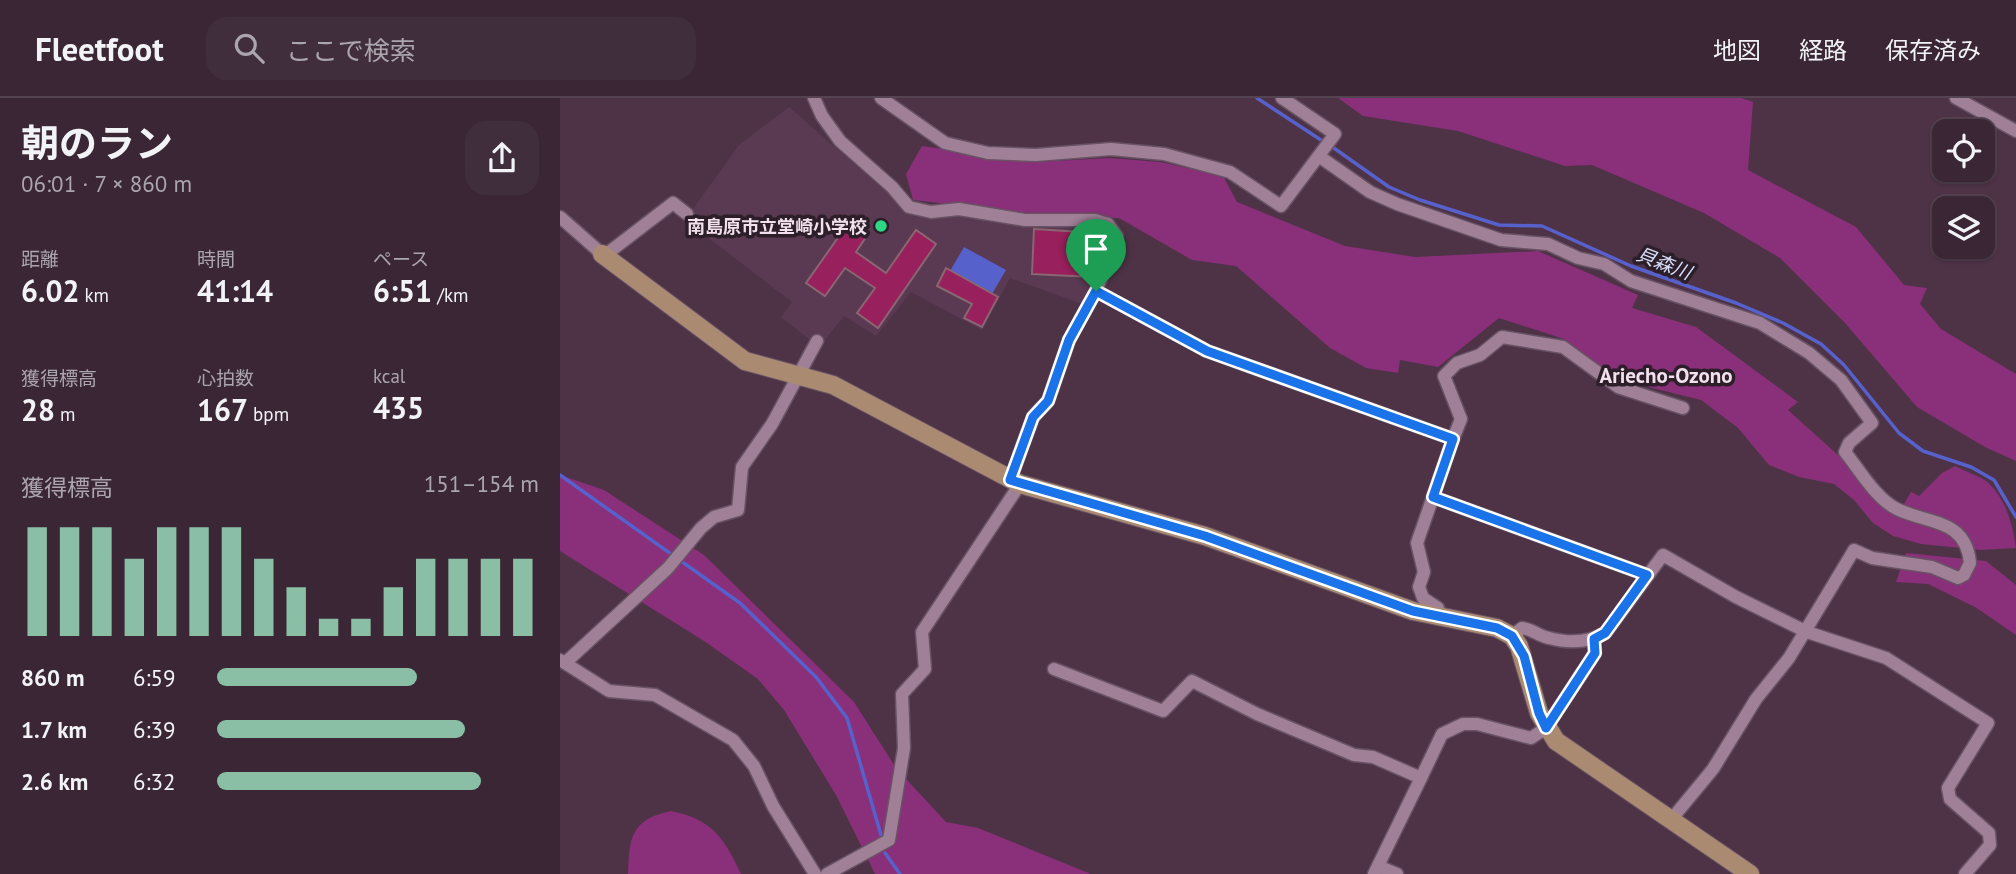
<!DOCTYPE html>
<html lang="ja">
<head>
<meta charset="utf-8">
<style>
	:root { --surface:#3a2635; --page:#412e3d; --text:#f1f3f6; --muted:#aba5ad; --line:#544350; --accent:#8abfa5 }
	body { margin:0; font-family:"PT Sans","Noto Sans JP",sans-serif; background:var(--page); color:var(--text); height:100vh; display:flex; flex-direction:column; font-size:26px; white-space:nowrap }
	* { box-sizing:border-box; margin:0 }
	p { font-size:23px; color:var(--muted) }
	.icon { flex:none; width:38px; height:38px; fill:none; stroke:currentColor; stroke-width:2; stroke-linecap:round; stroke-linejoin:round }
	.map { position:relative; flex:1; overflow:hidden }
	.side { display:flex; flex-direction:column; background:var(--surface); width:560px }
	.side>* { flex:none }
	.fabs { position:absolute; left:1372px; top:21px; display:grid; gap:14px }
	.fabs a { display:grid; place-items:center; width:63px; height:63px; border-radius:14px; background:var(--surface); box-shadow:0 2px 5px #0004,0 0 0 2px var(--line); font-size:35px }
	.pin { position:absolute; display:grid; place-items:center; width:60px; height:60px; color:#fff; margin:-72px -30px; border-radius:50% 50% 50% 0; rotate:-45deg; box-shadow:0 0 7px #0007 }
	.pin .icon { rotate:45deg }
	.round { display:grid; place-items:center; flex:none; width:74px; height:74px; border-radius:21px; background:var(--page) }
	.summary { display:flex; align-items:center; justify-content:space-between; height:119px; padding:0 21px }
	h1 { font-size:38px; font-weight:700; line-height:52px }
	.stats { display:grid; grid-template-columns:repeat(3,1fr); gap:10px; height:119px; padding:7px 21px }
	.stats div { display:grid; align-content:center }
	.stats b { font-size:30px; font-weight:700 }
	.stats small { font-size:19px; font-weight:400 }
	.stats p { font-size:19px }
	.chart { height:196px; padding:14px 21px }
	.chart p { display:flex; justify-content:space-between }
	.chart svg { width:100%; height:126px; margin-top:7px; stroke:var(--accent); stroke-width:6 }
	ul { padding:0 21px; list-style:none; font-size:23px }
	li { display:grid; grid-template-columns:112px 84px 1fr; align-items:center; height:52px }
	li i { height:18px; border-radius:9px; background:var(--accent) }
	header { display:flex; align-items:center; gap:42px; box-sizing:border-box; height:98px; padding:0 35px; background:var(--surface); border-bottom:2px solid var(--line) }
	header strong { font-size:33px }
	nav { display:flex; gap:38px; margin-inline-start:auto; font-size:24px }
	.search { width:490px; height:63px; background:var(--page); display:flex; align-items:center; gap:18px; box-sizing:border-box; padding:0 24px; border-radius:21px; color:var(--muted); font-size:26px }
	main { display:flex; flex:1; min-height:0 }
	.map>svg:first-child { display:block }
</style>
</head>
<body>
<header>
<strong>Fleetfoot</strong>
<div class="search"><svg class="icon" aria-label="search" viewBox="0 0 24 24"><circle cx="10" cy="10" r="6"/><path d="M15 15l6 6"/></svg>ここで検索</div>
<nav><a>地図</a><a>経路</a><a>保存済み</a></nav>
</header>
<main>
<section class="side">
<div class="summary"><div><h1>朝のラン</h1><p>06:01 · 7 × 860 m</p></div><a class="round"><svg class="icon" aria-label="share" viewBox="0 0 24 24"><path d="M12 15V3M7 8l5-5 5 5M5 13v7h14v-7"/></svg></a></div>
<div class="stats">
<div><p>距離</p><b>6.02<small> km</small></b></div>
<div><p>時間</p><b>41:14</b></div>
<div><p>ペース</p><b>6:51<small> /km</small></b></div>
</div>
<div class="stats">
<div><p>獲得標高</p><b>28<small> m</small></b></div>
<div><p>心拍数</p><b>167<small> bpm</small></b></div>
<div><p>kcal</p><b>435</b></div>
</div>
<div class="chart"><p><span>獲得標高</span>151–154 m</p>
<svg viewBox="0 0 160 44" preserveAspectRatio="none"><path d="M5 44V6M15 44V6M25 44V6M35 44V17M45 44V6M55 44V6M65 44V6M75 44V17M85 44V27M95 44V38M105 44V38M115 44V27M125 44V17M135 44V17M145 44V17M155 44V17"/></svg>
</div>
<ul>
<li><b>860 m</b>6:59<i style="width:62%"></i></li>
<li><b>1.7 km</b>6:39<i style="width:77%"></i></li>
<li><b>2.6 km</b>6:32<i style="width:82%"></i></li>
</ul>
</section>
<div class="map">
<svg width="1456" height="776" viewBox="0 0 1456 776">
	<rect width="100%" height="100%" fill="#4e3347"/>
	<path fill="#5a3953" d="M229,9L355,119L400,115L473,126L544,130L551,142L525,207L450,180L422,232L351,194L316,238L284,218L259,249L221,219L232,204L125,122L179,47Z"/>
	<g fill="#8a2f7a">
		<path d="M778,0H1181L1193,4L1188,72L1296,129L1344,187L1367,190L1360,206L1381,231L1456,276V363L1425,349L1357,309L1285,225L1220,160L1144,115L1032,67L1005,68L898,33L803,18Z"/>
		<path d="M362,48L476,64L549,60L600,64L663,78L677,104L785,148L855,159L978,153L1078,197L1072,210L1136,229L1238,304L1228,312L1340,413L1351,394L1359,398L1382,375L1395,368C1404,373 1417,377 1426,383C1445,398 1453,427 1456,450L1421,452L1361,446L1333,438L1313,425L1294,402L1274,386L1239,379L1209,367L1178,330L1141,302L1057,281L1004,241L939,220L878,269L840,262L838,275L806,270L770,250L676,168L632,162L559,120L506,119L353,102L346,76Z"/>
		<path d="M0,377L44,392L144,457L294,604L336,670L386,724L418,730L531,776H315L276,697L224,612L198,581L144,543L0,453Z"/>
		<path d="M1346,455L1426,463L1456,487V537L1415,509L1368,486L1336,484Z"/>
		<path d="M111,713C152,721 164,740 181,776H68C69,740 71,721 111,713Z"/>
	</g>
	<path fill="#5761cc" d="M404,149L446,172L432,196L390,173Z"/>
	<g fill="none" stroke-linecap="round" stroke-linejoin="round">
		<g stroke="#5761cc" stroke-width="3.5">
			<path d="M697,0L764,44"/>
			<path d="M771,48L829,89L860,102L939,127L982,128L1071,168L1176,205L1223,225L1261,246L1284,267L1339,335L1363,353L1411,369L1434,382L1456,419"/>
			<path d="M0,377L180,505L256,579L287,620L321,737"/>
			<path d="M325,755L340,776"/>
		</g>
	</g>
	<g fill="#98205c" stroke="#8a6572" stroke-width="2">
		<path d="M289,124L308,136L296,154L326,175L356,132L376,146L318,230L297,215L315,190L285,170L265,198L246,185Z"/>
		<path d="M474,131L538,135L532,179L472,176Z"/>
		<path d="M386,170L438,199L422,229L404,220L412,206L377,188Z"/>
	</g>
	<g fill="none" stroke-linecap="round" stroke-linejoin="round">
		<g stroke="#685263" stroke-width="15">
			<g id="street">
				<path d="M254,0L262,18L280,43L332,89L349,109L371,114L399,111L465,122H535L548,126L557,138L536,193L509,242L488,303L473,319L450,382"/>
				<path d="M321,0L385,45L428,55L476,57L551,51L604,56L670,74L721,108L775,36L722,0"/>
				<path d="M1396,0L1456,33"/>
				<path d="M760,59L810,94L837,106L941,142L988,146L1018,160L1044,166L1071,183L1200,225L1249,255L1281,282L1312,325L1289,345L1285,354C1299,371 1316,401 1337,411C1367,426 1406,420 1410,465L1404,477L1398,480L1372,469L1312,460L1294,452L1229,560L1196,601L1153,671L1110,723"/>
				<path d="M0,119L42,156"/>
				<path d="M44,158L113,105L127,116"/>
				<path d="M536,193L647,253L893,341L857,445L864,474L859,489L863,500L878,510V520"/>
				<path d="M893,341L901,321L884,278L897,265L920,257L942,239L1003,249L1058,289L1123,310"/>
				<path d="M873,399L1087,477"/>
				<path d="M952,538L962,530C972,531 979,538 989,540C1008,545 1028,545 1045,535L1103,457L1176,499L1247,534L1326,560L1428,625L1388,690L1390,701L1429,735L1430,747L1405,776"/>
				<path d="M0,562L49,593L95,597L173,642L194,668L213,708L255,776"/>
				<path d="M5,565L108,470L141,430L154,419L178,412L182,369L212,326L257,243"/>
				<path d="M494,571L603,613L632,583L697,616L794,657L813,659L861,680L882,636L903,626H917L971,640L986,630L1035,555L1034,541"/>
				<path d="M818,768L837,776"/>
				<path d="M267,776L329,742L344,650L342,596L365,571L362,534L460,386"/>
				<path d="M814,776L861,680"/>
			</g>
		</g>
		<g stroke="#685263" stroke-width="20">
			<path id="secondary" d="M42,156L185,263L273,287L460,386L645,438L853,513L937,530L952,538L959,548L979,615L996,643L1190,776"/>
		</g>
		<use href="#street" stroke="#9f8097" stroke-width="12"/>
		<use href="#secondary" stroke="#aa8b72" stroke-width="18"/>
	</g>
	<g fill="none" stroke-linecap="round" stroke-linejoin="round">
		<g stroke="#fff" stroke-width="14">
			<path id="route" d="M536,193L647,253L893,341L873,399L1087,477L1045,535L1034,541L1035,555L986,630L979,615L964,558L952,538L937,530L853,513L645,438L450,382L473,319L488,303L509,242Z"/>
		</g>
		<use href="#route" stroke="#1a73e8" stroke-width="9"/>
	</g>
	<circle fill="#2cd884" stroke="#2c1f29" stroke-width="2.5" cx="321" cy="128" r="7"/>
	<g text-anchor="middle" dominant-baseline="central" stroke-width="7" stroke-linejoin="round" paint-order="stroke">
		<g font-size="18" font-weight="bold" fill="#f2e1ed" stroke="#2c1f29" text-anchor="end">
			<text x="307" y="128">南島原市立堂崎小学校</text>
		</g>
		<g font-size="19" font-style="italic" fill="#d8defa" stroke="#2c1f29">
			<text transform="translate(1104 165) rotate(21)">貝森川</text>
		</g>
		<g font-size="21" font-weight="bold" fill="#f2e1ed" stroke="#2c1f29">
			<text x="1106" y="277">Ariecho-Ozono</text>
		</g>
	</g>
</svg>
<div class="fabs">
<a><svg class="icon" aria-label="locate" viewBox="0 0 24 24"><circle cx="12" cy="12" r="6"/><path d="M12 2v4M12 18v4M2 12h4M18 12h4"/></svg></a>
<a><svg class="icon" aria-label="layers" viewBox="0 0 24 24"><path d="M12 4l9 5-9 5-9-5zM3 14l9 5 9-5"/></svg></a>
</div>
<div class="pin" style="left:536px;top:193px;background:#1e9e55"><svg class="icon" aria-label="arrive" viewBox="0 0 24 24"><path d="M6 21V4h12l-3 4 3 4H6"/></svg></div>
</div>
</main>
</body>
</html>
